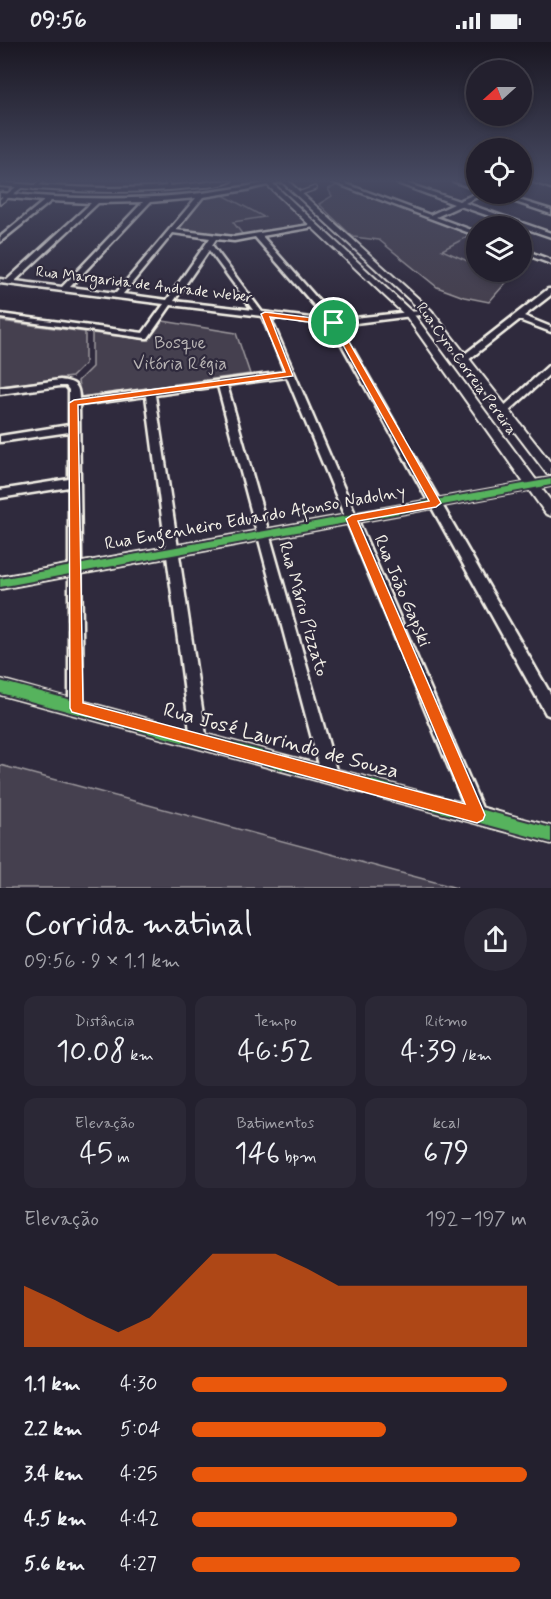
<!DOCTYPE html>
<html lang="pt">
<head>
<meta charset="utf-8">
<style>
	:root { --surface:#23202e; --page:#2b2836; --text:#f1f3f6; --muted:#a3a3aa; --line:#403e4a; --accent:#ea580c }
	body { margin:0; font-family:Mynerve,sans-serif; background:var(--page); color:var(--text); height:100vh; display:flex; flex-direction:column; font-size:22px; white-space:nowrap }
	* { box-sizing:border-box; margin:0 }
	p { font-size:20px; color:var(--muted) }
	.icon { flex:none; width:33px; height:33px; fill:none; stroke:currentColor; stroke-width:2; stroke-linecap:round; stroke-linejoin:round }
	.map { position:relative; height:846px; overflow:hidden }
	.sheet { display:flex; flex-direction:column; background:var(--surface); flex:1 }
	.sheet>* { flex:none }
	.needle { width:39px; rotate:249deg }
	.controls { position:absolute; left:466px; top:18px; display:grid; gap:12px }
	.controls a { display:grid; place-items:center; width:66px; height:66px; border-radius:50%; background:var(--surface); box-shadow:0 3px 9px #0003,0 0 0 2px var(--line); font-size:30px }
	.pin { position:absolute; display:grid; place-items:center; width:51px; height:51px; color:#fff; margin:-26px; border:3px solid #fff; border-radius:50%; box-shadow:0 2px 6px #0007 }
	.round { display:grid; place-items:center; flex:none; width:63px; height:63px; border-radius:32px; background:var(--page) }
	.head { display:flex; align-items:center; justify-content:space-between; height:102px; padding:0 24px }
	h1 { font-size:33px; font-weight:600; line-height:45px }
	.stats { display:grid; grid-template-columns:repeat(3,1fr); gap:9px; height:102px; padding:6px 24px }
	.stats div { display:grid; align-content:center; border-radius:12px; background:var(--page); text-align:center }
	.stats b { font-size:30px; font-weight:600 }
	.stats small { font-size:16px; font-weight:400 }
	.stats p { font-size:16px }
	.chart { height:168px; padding:12px 24px }
	.chart p { display:flex; justify-content:space-between }
	.chart svg { width:100%; height:108px; margin-top:6px; fill:var(--accent); opacity:.7 }
	ul { padding:0 24px; list-style:none; font-size:20px }
	li { display:grid; grid-template-columns:96px 72px 1fr; align-items:center; height:45px }
	li i { height:15px; border-radius:8px; background:var(--accent) }
	.status { display:flex; justify-content:space-between; align-items:center; height:42px; padding:0 30px; background:var(--surface); direction:ltr }
	.status svg { height:16px; fill:currentColor }
	.map>svg:first-child { display:block }
</style>
</head>
<body>
<div class="status"><b>09:56</b><svg viewBox="0 0 49 12"><path d="M0 12V9h3v3zM5 12V6h3v6zM10 12V3h3v9zM15 12V0h3v12zM26 1h20v11H26zM47 4h2v5h-2z"/></svg></div>
<div class="map">
<svg width="551" height="846" viewBox="0 0 551 846">
	<rect width="100%" height="100%" fill="#2f2a3d"/>
	<filter id="ink" filterUnits="userSpaceOnUse"><feTurbulence type="fractalNoise" baseFrequency=".0167" numOctaves="2"/><feDisplacementMap in="SourceGraphic" scale="12" xChannelSelector="R" yChannelSelector="G"/><feConvolveMatrix kernelMatrix="1 2 1 2 8 2 1 2 1" color-interpolation-filters="sRGB"/></filter>
	<g filter="url(#ink)">
		<g fill="#3b3647">
			<path d="M267,145L307,181L243,193L233,180L263,175L223,153Z"/>
			<path d="M471,193L477,195V223L442,208Z"/>
		</g>
		<g fill="#454050" stroke="#9c989c" stroke-width="1.5">
			<path d="M338,143L471,193L442,208L477,223V230H493L510,236L489,260L464,255L437,245L379,198L353,195L319,162L332,154L328,147Z"/>
			<path d="M223,153L264,175L233,180L243,193L232,195L177,187L202,156Z"/>
			<path d="M0,279L85,290V322L72,335L0,344Z"/>
			<path d="M163,279L236,291L250,332L81,355L78,339L92,325V291L148,298Z"/>
			<path d="M0,723L457,846H0Z"/>
		</g>
		<g fill="none" stroke-linecap="round" stroke-linejoin="round">
			<g stroke="#f4f1e8" stroke-width="6">
				<g id="service">
					<path d="M166,139L169,146"/>
					<path d="M34,146L42,139"/>
					<path d="M298,152L315,146"/>
				</g>
			</g>
			<g stroke="#f4f1e8" stroke-width="5">
				<g id="minor">
					<path d="M274,139H284L246,148L203,155L176,188L234,195L316,182V184L314,185L262,194L336,278L428,268L432,270L428,272L339,283L551,653V674L546,672L331,283L270,275L482,766L551,785V801L0,652V638L69,657V445L0,456V448L69,437V390L0,400V394L69,383V348L66,344H60L0,352V346L60,338C74,340 79,342 79,357L285,330L262,274L171,263L148,296H145L0,276V272L143,291L164,262L0,241V237L7,238L91,161L51,159L0,200V195L44,159L0,155V151C93,160 183,159 274,139ZM196,156L116,251L70,245L150,160ZM143,160L62,245L15,239L98,161ZM173,191L210,196L167,258L123,252ZM255,195L327,278L262,270L212,203L216,197L234,199ZM209,208L253,268L174,259ZM287,335L464,762L336,728L227,343ZM218,344L319,723L206,693L155,353ZM146,354L190,689L83,660L79,363Z"/>
					<path d="M330,139H338L430,173L454,162L392,139H400L459,159L477,151L483,152L465,161L551,191V195L460,164L436,175L477,190V194L475,193Z"/>
					<path d="M453,139H461L477,144V148Z"/>
					<path d="M531,139H539L551,142V146Z"/>
					<path d="M492,152H499L551,168V172Z"/>
					<path d="M522,207L551,218V222L522,211Z"/>
					<path d="M548,247H551V253L524,274L551,285V290L519,278L467,319H461V315Z"/>
					<path d="M551,323V331L507,371H501L499,369L501,367L548,324Z"/>
				</g>
			</g>
			<g stroke="#f4f1e8" stroke-width="4">
				<g id="tertiary">
					<path d="M263,139H270L412,270L536,438L551,436V444L541,446L551,459V474L546,472L529,448L0,547V535L524,441L406,274Z"/>
					<path d="M281,139H288L431,268L551,421V433L547,432L425,272Z"/>
					<path d="M19,143L24,144L0,162V157Z"/>
				</g>
			</g>
			<g stroke="#f4f1e8" stroke-width="4">
				<path id="secondary" d="M215,139H232C221,145 203,145 191,146C127,153 64,150 0,144V140C72,147 143,149 215,139Z"/>
			</g>
			<use href="#service" stroke="#2f2a3d" stroke-width="3"/>
			<use href="#minor" fill="#2f2a3d" fill-rule="evenodd"/>
			<use href="#tertiary" fill="#2f2a3d" fill-rule="evenodd"/>
			<use href="#secondary" fill="#2f2a3d" fill-rule="evenodd"/>
			<g stroke="#2f2a3d" stroke-width="4">
				<g id="cycleway">
					<path d="M551,437V443L0,545V537Z"/>
					<path d="M0,639L551,786V800L0,651Z"/>
				</g>
			</g>
			<use href="#cycleway" fill="#56b35d" fill-rule="evenodd"/>
		</g>
	</g>
	<linearGradient id="sky" x2="0" y2="1"><stop stop-color="#1a1722"/><stop offset="0.54" stop-color="#474a62"/><stop offset="1" stop-color="#474a62" stop-opacity="0"/></linearGradient>
	<rect width="551" height="257" fill="url(#sky)"/>
	<path fill="#ea580c" stroke="#fff" stroke-width="1.5" fill-rule="evenodd" d="M265,270L337,279L441,461L436,465L358,479L483,768L485,773L483,778L477,781L72,670L70,666L69,361L74,358L285,330L261,272ZM270,275L332,283L429,459L352,473L346,477L465,762L83,661L78,363L293,334Z"/>
	<g text-anchor="middle" dominant-baseline="central" stroke-width="4.5" stroke-linejoin="round" paint-order="stroke">
		<g font-size="15" fill="#f4f1e8" stroke="#2f2a3d">
			<text transform="translate(144 243) rotate(7)">Rua Margarida de Andrade Weber</text>
			<text transform="translate(466 327) rotate(54)">Rua Cyro Correia Pereira</text>
		</g>
		<g font-size="18" fill="#b7b3b3" stroke="#2f2a3d">
			<text x="180" y="301">Bosque<tspan x="180" dy="21">Vitória Régia</tspan></text>
		</g>
		<g font-size="18" fill="#f4f1e8" stroke="#2f2a3d">
			<text transform="translate(255 476) rotate(-10)">Rua Engenheiro Eduardo Afonso Nadolny</text>
			<text transform="translate(402 549) rotate(67)">Rua João Gapski</text>
			<text transform="translate(303 567) rotate(74)">Rua Mário Pizzato</text>
		</g>
		<g font-size="21" fill="#f4f1e8" stroke="#2f2a3d">
			<text transform="translate(281 699) rotate(15)">Rua José Laurindo de Souza</text>
		</g>
	</g>
</svg>
<div class="controls">
<a><svg class="needle" viewBox="-14 -14 28 28"><path d="M0-13l5 13h-10z" fill="#e53935"/><path d="M0 13l5-13h-10z" fill="#a3a3aa"/></svg></a>
<a><svg class="icon" aria-label="locate" viewBox="0 0 24 24"><circle cx="12" cy="12" r="6"/><path d="M12 2v4M12 18v4M2 12h4M18 12h4"/></svg></a>
<a><svg class="icon" aria-label="layers" viewBox="0 0 24 24"><path d="M12 4l9 5-9 5-9-5zM3 14l9 5 9-5"/></svg></a>
</div>
<div class="pin" style="left:334px;top:281px;background:#1e9e55"><svg class="icon" aria-label="arrive" viewBox="0 0 24 24"><path d="M6 21V4h12l-3 4 3 4H6"/></svg></div>
</div>
<section class="sheet">
<div class="head"><div><h1>Corrida matinal</h1><p>09:56 · 9 × 1.1 km</p></div><a class="round"><svg class="icon" aria-label="share" viewBox="0 0 24 24"><path d="M12 15V3M7 8l5-5 5 5M5 13v7h14v-7"/></svg></a></div>
<div class="stats">
<div><p>Distância</p><b>10.08<small> km</small></b></div>
<div><p>Tempo</p><b>46:52</b></div>
<div><p>Ritmo</p><b>4:39<small> /km</small></b></div>
</div>
<div class="stats">
<div><p>Elevação</p><b>45<small> m</small></b></div>
<div><p>Batimentos</p><b>146<small> bpm</small></b></div>
<div><p>kcal</p><b>679</b></div>
</div>
<div class="chart"><p><span>Elevação</span>192–197 m</p>
<svg viewBox="0 0 160 44" preserveAspectRatio="none"><path d="M0 44V19L10 25L20 32L30 38L40 32L50 19L60 6L70 6L80 6L90 12L100 19L110 19L120 19L130 19L140 19L150 19L160 19V44z"/></svg>
</div>
<ul>
<li><b>1.1 km</b>4:30<i style="width:94%"></i></li>
<li><b>2.2 km</b>5:04<i style="width:58%"></i></li>
<li><b>3.4 km</b>4:25<i style="width:100%"></i></li>
<li><b>4.5 km</b>4:42<i style="width:79%"></i></li>
<li><b>5.6 km</b>4:27<i style="width:98%"></i></li>
</ul>
</section>
</body>
</html>
